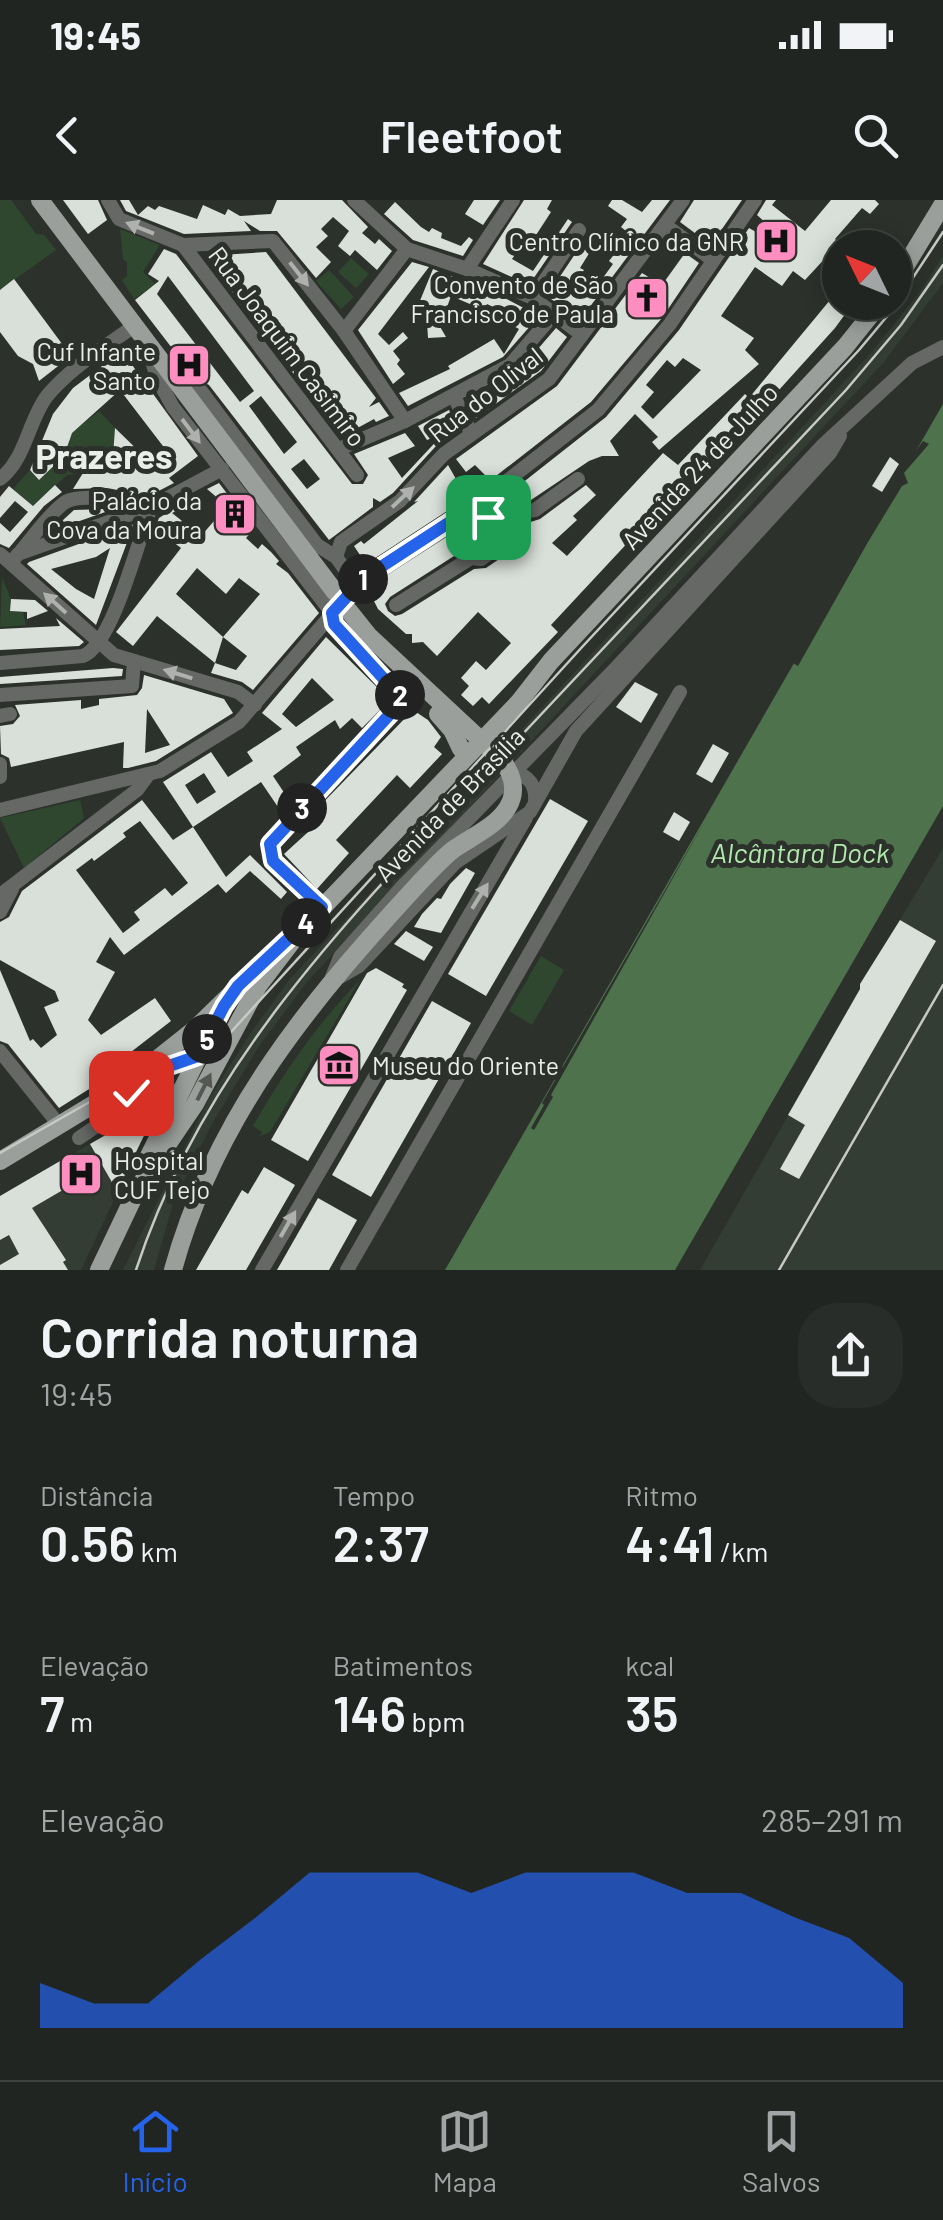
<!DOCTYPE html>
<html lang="pt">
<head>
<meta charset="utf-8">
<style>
	:root { --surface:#212521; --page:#292d2a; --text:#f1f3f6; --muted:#a2a5a5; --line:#3e423f; --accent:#2563eb }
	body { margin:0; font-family:Barlow,sans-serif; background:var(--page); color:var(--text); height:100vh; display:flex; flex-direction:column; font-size:38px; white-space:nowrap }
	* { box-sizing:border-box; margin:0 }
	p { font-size:32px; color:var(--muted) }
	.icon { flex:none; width:55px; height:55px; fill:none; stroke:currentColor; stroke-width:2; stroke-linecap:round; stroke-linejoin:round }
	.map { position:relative; height:1070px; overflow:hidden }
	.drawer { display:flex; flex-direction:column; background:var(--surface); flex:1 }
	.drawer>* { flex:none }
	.needle { width:65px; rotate:313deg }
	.fabs { position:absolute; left:822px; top:30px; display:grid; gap:20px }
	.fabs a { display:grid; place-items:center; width:90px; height:90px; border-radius:50%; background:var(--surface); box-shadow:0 5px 25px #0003,0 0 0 2px var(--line); font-size:50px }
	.pin { position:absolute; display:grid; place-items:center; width:85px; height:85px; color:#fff; margin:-42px; border-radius:20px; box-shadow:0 5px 15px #0006 }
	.km { position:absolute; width:50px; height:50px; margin:-25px; border-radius:50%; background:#222; color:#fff; font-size:28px; line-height:50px; text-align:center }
	.round { display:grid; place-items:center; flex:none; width:105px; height:105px; border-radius:40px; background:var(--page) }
	.summary { display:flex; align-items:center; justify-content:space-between; height:170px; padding:0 40px }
	h1 { font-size:55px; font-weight:600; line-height:75px }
	.metrics { display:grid; grid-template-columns:repeat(3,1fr); gap:15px; height:170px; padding:10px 40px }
	.metrics div { display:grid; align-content:center }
	.metrics b { font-size:50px; font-weight:600 }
	.metrics small { font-size:28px; font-weight:400 }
	.metrics p { font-size:28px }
	.chart { height:280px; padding:20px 40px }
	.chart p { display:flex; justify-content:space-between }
	.chart svg { width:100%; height:180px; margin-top:10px; fill:var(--accent); opacity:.7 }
	.status { display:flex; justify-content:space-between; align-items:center; height:70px; padding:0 50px; background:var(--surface); direction:ltr }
	.status svg { height:28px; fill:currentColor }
	header { display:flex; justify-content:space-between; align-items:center; height:130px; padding:0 40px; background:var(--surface); font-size:45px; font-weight:600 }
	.dock { display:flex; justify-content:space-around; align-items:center; height:140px; border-top:2px solid var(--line); background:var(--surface); font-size:28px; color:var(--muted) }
	.dock a { display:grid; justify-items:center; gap:5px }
	.dock .on { color:var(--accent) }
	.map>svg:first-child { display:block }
</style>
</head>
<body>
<div class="status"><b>19:45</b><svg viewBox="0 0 49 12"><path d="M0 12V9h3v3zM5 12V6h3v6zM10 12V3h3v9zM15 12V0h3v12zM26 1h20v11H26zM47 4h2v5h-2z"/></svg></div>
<header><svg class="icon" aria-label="back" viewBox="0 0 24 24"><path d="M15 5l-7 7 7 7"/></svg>Fleetfoot<svg class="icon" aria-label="search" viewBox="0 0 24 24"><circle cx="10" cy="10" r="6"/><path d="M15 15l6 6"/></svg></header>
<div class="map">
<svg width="943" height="1070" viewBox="0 0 943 1070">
	<rect width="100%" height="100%" fill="#2c312c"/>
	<g fill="#343d33">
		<path d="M943,56V83L884,162L307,782L260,845L214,920L174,1000L154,1070H123L209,899L250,834L290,779L870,154L920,92Z"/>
		<path d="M943,648V1070H700L900,720Z"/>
		<path d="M159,904L81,1070H0V996Z"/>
	</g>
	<g fill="#2f472e">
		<path d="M0,0H11L36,34L44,35L56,50L0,90Z"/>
		<path d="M120,29L160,45L143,72L155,84L134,99L122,80L127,76V62L123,59Z"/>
		<path d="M351,58L369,74L356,88L338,72Z"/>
		<path d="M329,70L354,97L341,109L316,81Z"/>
		<path d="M99,211L115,228L112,264L100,272L67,275L33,306L13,289L30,270L39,280L64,256L72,232Z"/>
		<path d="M2,378L11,399L10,411L23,412L26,425L0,427Z"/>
		<path d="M80,600L84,618L24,668L0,618Z"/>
		<path d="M541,756L564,770L532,825L509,811Z"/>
		<path d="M360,780L270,932L260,936L262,932L253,926C283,873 318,823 360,780Z"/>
	</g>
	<path fill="#4e724c" d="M943,204V606L675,1070H445Z"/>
	<g fill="#2c312c">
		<path d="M923,241L929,244L904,273L908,283L902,286L868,342L798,466L793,463L904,267Z"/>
		<path d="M705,621L551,895L553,897L534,930L531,928L544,905L542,903Z"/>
	</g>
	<g fill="#d9dfd9" fill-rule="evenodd">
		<path d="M63,0H98L107,20L88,34Z"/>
		<path d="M120,0H129L138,15L148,6L155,10L159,6L197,19L203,5L225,15L228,9L240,16L271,14L277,0H342L368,27L362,33L375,44L379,39L392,51L377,70L355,50L350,56L338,46L349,31L333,17L321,29L328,36L316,47L331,62L316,78L277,31H260L244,21L251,31L184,34L126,11Z"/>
		<path d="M474,0H500L483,25L465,14Z"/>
		<path d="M524,0H552L547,9L551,12L527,49L522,45L512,59L533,71L568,19L572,22L529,85L483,64Z"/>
		<path d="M612,0H622L642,12L652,0H670L580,120L547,96L589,33L598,39L580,68L584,70L573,85L589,97L613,64L609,61L623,43L619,41L626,31L621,27L627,19L608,6Z"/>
		<path d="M694,0H742L711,45L680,22Z"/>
		<path d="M766,0H776L772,5L805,31L831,0H875L879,4L870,14L862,8L835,39L843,46L834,56L830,53L805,80L793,71L782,86L755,67L721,116L754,138L745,150L759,164L659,250L652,242L658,237L635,214L610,241L619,256H602L589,261L531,300L493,306L606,217L679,130L749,28L795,54L797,51L757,15ZM683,158L701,170L653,219L641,207L654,192L646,185L667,160L675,167Z"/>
		<path d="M395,2L421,27L429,32L432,28L442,33L441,38L461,46L469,37L473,40L463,56L413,40L384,14Z"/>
		<path d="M164,49L176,54L352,284H363L368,275L354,254L405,233L415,246L388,258L402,278L444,233L427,240L418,226L449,210L458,231L436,246L393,293L380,302L373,298V307L329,340L209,185L195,178L135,100L159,81L148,74ZM168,76L254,191L240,202L157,94ZM261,196L297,242L284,254L249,206ZM304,259L320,279L307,289L291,269Z"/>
		<path d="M266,52L376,198L369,207L379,202L389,216L376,222L374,219L341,237L316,203L319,201L309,187L305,189L205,56Z"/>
		<path d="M685,53L699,63L662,118L591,202L478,290L477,287L488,278L475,265L466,272L456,259L557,186L642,73L662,85Z"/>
		<path d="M412,62L429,67L378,134L389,145L403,132L408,138L393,151L400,160L397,164L405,174L393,184L358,130Z"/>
		<path d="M433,69L503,97L539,116L503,157L408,206L399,193L450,169L448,166L494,139L504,154L519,129L506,122L510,115L487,104L484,110L451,96L442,121L435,118L446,137L428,138L427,122L422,120L425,112L417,108Z"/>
		<path d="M14,79L71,156L39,181L33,164L18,156L0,132V90Z"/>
		<path d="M840,88V102H854L835,128L694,284L688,278L551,425L558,432L489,504L482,497L473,506L461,495L469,486L461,478L476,461L486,470L511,443L478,412L437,456L423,442L412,443V434H406L378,409L373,399L370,401L363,394L370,386L476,318L489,340L478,348L465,349L390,397L385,404L388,411L395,416L402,414L474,369L486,368L505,355L512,340L505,325L518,326L540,319L586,285L596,295L573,316L577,320L552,343L567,356L663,253L678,265L745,194L749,198Z"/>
		<path d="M556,128L567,137L541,171L476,218L467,200L518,172Z"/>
		<path d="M122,151L198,256L169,278L174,283L149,296L107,288L73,289L83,273L112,270L115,228L150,262L166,250L120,190L72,233L64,256L39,280L30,270L53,214L73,188Z"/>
		<path d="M890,257L899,264L882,292L872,286Z"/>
		<path d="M448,265L456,279L449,287L460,301L467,298L366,364L354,346L361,341L364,344L418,301L414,302Z"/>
		<path d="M219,283L254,329L246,338L258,349L262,344L271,352L279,361L276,364L288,373L319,413L253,490L242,482L211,473L215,463L157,416L133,446L116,432L181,348L155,328L159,318L186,301L190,305L172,313L201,336L227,306L207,289ZM197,368L226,394L239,378L260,394L223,437L176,394ZM223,437L247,456L236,470L215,463Z"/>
		<path d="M55,285L62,292L44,306L9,348L0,344V323L10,332L28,312L15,301L0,318V297L9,286L33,306Z"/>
		<path d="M105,309L111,310L51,331L74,310Z"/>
		<path d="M134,324L96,425L27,364L29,362ZM110,348L94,399L76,389L51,369L96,357Z"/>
		<path d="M11,399L35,400L48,411L27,419V412L10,411Z"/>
		<path d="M56,418L84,442L79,446L0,450V429L60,426Z"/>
		<path d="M326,437L390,500L362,528L352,518L340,529L335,520L296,547L301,555L273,576L289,600L278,607L261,582L193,627L163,582L211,552L228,577L253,561L247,552L282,529L262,513ZM312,478L334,500L296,527L282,514ZM204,573L216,592L197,604L185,585Z"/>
		<path d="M113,468L123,469L122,476L0,484V477Z"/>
		<path d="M144,475L224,499L233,513L156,561L128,568H123L124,542L11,567L9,558L1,554L0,526L13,524L20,516L15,505L81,500V509L99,505V499L137,495L142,488ZM147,509L170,545L145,553Z"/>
		<path d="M635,482L658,494L641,523L616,507Z"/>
		<path d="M413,510L428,520L441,537L434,547L442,554L410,588L397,575L336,640L349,653L317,689L284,654L318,623L310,616Z"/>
		<path d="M713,544L729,553L712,583L696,574Z"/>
		<path d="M550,599L588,621L486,796L448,774Z"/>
		<path d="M142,600L173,640L193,627L226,677L250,655L287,692L281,699L250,671L226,693L218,684L124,755L110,737L96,762L115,772L88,820L101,835L155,798L171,821L109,869L113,874L59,908L8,844L0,841V770L30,841L33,839L41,848L57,835L44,807L59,801L55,791L0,760V722L9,717L22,691ZM140,621L188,683L172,696L165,688L134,712L140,720L123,733L76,670L92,658L94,661L126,637L123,633Z"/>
		<path d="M674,612L690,622L679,641L663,632Z"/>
		<path d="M466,668L475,673L441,733L414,727L422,714L437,698L441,699L450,684Z"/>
		<path d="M900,720L936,741L799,979L780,969L805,925L788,915L860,789V784Z"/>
		<path d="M406,731L433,747L424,761L394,744Z"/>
		<path d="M376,768L404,784L402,787L407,790L308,961L271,940L367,773Z"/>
		<path d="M432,801L471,823L371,997L332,975Z"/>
		<path d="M156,906V911L117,991L90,944Z"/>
		<path d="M67,957L80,980L32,1008L66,1060L63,1062L68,1070H0V1065L19,1054L9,1035L0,1040V996Z"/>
		<path d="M264,967L295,985L246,1070H196L242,990L248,994Z"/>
		<path d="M318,998L357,1020L329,1070H277Z"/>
	</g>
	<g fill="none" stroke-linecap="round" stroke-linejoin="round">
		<g stroke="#666865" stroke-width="14">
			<path d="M108,0L119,19L183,45L273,41L344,131L405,221"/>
			<path d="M354,0L407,49L467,69L533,98L582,135"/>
			<path d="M665,25L713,60"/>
			<path d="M183,45L357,275"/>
			<path d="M467,69L513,0"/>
			<path d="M533,98L579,30"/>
			<path d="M344,131L407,49"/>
			<path d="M149,151L157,178L173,207L332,413L334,424L403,498L401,505L276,635C258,664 302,689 322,707"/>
			<path d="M179,185L201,191L317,345L336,357L356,385"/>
			<path d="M454,196L471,233"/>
			<path d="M339,249L405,221L510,165L554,114"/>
			<path d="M0,279C26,259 28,221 47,196C70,168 105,147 134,126"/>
			<path d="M488,317L535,310L578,279"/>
			<path d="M21,351C34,336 47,316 64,303C78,292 133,301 150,307"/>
			<path d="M0,354L114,455L238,492L255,505"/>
			<path d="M336,357L341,342L400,301L444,254L549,179L683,0"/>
			<path d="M11,363L18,354L151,307L222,269"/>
			<path d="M396,405L471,358L481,359L499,346L501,340L479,303"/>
			<path d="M0,463L83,456C113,444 138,341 151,307"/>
			<path d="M0,495L132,486L134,461"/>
			<path d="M0,516L10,514"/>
			<path d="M0,564V577"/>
			<path d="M513,574C530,574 536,587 535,602"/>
			<path d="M0,610L160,571L239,522L363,378L471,309L598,210L670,124L755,0"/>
			<path d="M0,695L137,590L148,575"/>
			<path d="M0,712L12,689"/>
			<path d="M332,777L340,757L402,687L615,469L822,246L912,163L943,147"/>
			<path d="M340,777L359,766L455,663L530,612L576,531L830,253L840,236"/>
			<path d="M0,851L60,926"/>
			<path d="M79,938L120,910L140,876"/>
			<path d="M262,1070L526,618"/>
			<path d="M347,1070L680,492"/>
		</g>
		<g stroke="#9b9f9b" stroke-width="18">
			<path d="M40,0L335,392"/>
			<path d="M895,83L943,4"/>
			<path d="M438,514L452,530L461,549"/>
			<path d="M146,868L195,829L278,748"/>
			<path d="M140,876L166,887L170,899L168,913"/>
			<path d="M0,961L140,876L198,856L227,842"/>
			<path d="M146,962L221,811"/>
			<path d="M99,1070L138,988L195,904L258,786L300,731L519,502L551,461L845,147L881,102"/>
			<path d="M173,1070C216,913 313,798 421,681C432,670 442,658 454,649C471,637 497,626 508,607C518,590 512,572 500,558L369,436L349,411"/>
		</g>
		<path stroke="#c6c9c5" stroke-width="2.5" d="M0,953L93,900L140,869L202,849L231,832L583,446L859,150L889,114L943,32"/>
		<g stroke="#c6c9c5" stroke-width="2.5">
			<path d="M136,1070C207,853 366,700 518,539C627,423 737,307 846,190L901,125L943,65"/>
			<path d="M779,1070L943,785"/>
		</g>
	</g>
	<defs><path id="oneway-solid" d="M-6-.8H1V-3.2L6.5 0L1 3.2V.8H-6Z" transform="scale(2.5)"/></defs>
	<g fill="#afb1ae">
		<use href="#oneway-solid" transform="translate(140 28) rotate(-158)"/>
		<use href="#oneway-solid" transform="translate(299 74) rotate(52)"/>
		<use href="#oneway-solid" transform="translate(191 231) rotate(53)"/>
		<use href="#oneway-solid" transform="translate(403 297) rotate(-43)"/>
		<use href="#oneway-solid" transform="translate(55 403) rotate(-138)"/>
		<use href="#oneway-solid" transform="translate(178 474) rotate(-163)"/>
		<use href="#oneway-solid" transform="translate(480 696) rotate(-58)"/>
		<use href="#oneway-solid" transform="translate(288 1024) rotate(-60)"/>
	</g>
	<use fill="#535853" href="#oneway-solid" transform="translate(204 887) rotate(-63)"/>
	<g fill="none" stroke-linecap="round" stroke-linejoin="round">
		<g stroke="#fff" stroke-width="20">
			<path id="route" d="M131,893L140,876L198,856L224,806L238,786L322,707L273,661L270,644L403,500L334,424L332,413L364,378L479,303L488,317"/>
		</g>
		<use href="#route" stroke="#2563eb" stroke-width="12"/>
	</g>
	<defs>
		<g id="hospital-square" transform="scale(2.25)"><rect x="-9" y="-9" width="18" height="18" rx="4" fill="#fd8ebf" stroke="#2c312c"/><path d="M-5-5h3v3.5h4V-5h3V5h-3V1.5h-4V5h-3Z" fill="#111"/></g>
		<g id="church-square" transform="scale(2.25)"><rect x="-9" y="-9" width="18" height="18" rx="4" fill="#fd8ebf" stroke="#2c312c"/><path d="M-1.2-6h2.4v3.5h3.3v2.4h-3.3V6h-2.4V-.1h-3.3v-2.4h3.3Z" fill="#111"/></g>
		<g id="building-square" transform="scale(2.25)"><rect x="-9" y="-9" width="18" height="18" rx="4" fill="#fd8ebf" stroke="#2c312c"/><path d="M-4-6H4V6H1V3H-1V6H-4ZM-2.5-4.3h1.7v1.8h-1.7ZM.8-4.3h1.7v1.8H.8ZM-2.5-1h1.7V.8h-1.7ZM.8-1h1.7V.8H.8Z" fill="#111"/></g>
		<g id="museum-square" transform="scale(2.25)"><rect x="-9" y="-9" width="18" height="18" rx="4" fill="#fd8ebf" stroke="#2c312c"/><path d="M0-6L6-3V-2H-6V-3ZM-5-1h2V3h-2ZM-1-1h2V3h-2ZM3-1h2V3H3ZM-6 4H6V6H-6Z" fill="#111"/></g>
	</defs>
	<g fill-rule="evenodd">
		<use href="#hospital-square" x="776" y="41"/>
		<use href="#church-square" x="647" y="98"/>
		<use href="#hospital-square" x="189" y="165"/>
		<use href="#building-square" x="235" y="314"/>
		<use href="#museum-square" x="339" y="865"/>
		<use href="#hospital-square" x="81" y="974"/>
	</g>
	<g text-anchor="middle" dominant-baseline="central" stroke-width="10" stroke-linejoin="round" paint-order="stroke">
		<g font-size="25" fill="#ebedea" stroke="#2c312c" text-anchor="end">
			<text x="744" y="41">Centro Clínico da GNR</text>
			<text x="614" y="84">Convento de São<tspan x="614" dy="29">Francisco de Paula</tspan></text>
			<text x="156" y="151">Cuf Infante<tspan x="156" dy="29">Santo</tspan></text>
			<text x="202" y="300">Palácio da<tspan x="202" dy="29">Cova da Moura</tspan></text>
			<text x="372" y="865" text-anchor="start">Museu do Oriente</text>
			<text x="114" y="960" text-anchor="start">Hospital<tspan x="114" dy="29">CUF Tejo</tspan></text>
		</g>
		<g font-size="25" fill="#ebedea" stroke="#2c312c">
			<text transform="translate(288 146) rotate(53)">Rua Joaquim Casimiro</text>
			<text transform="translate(485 194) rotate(-38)">Rua do Olival</text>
			<text transform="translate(699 266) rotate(-47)">Avenida 24 de Julho</text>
			<text transform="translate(449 604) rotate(-46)">Avenida de Brasília</text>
		</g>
		<g font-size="28" font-style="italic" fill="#b1eaad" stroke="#2c312c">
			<text x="800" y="652">Alcântara Dock</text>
		</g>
		<g font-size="35" font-weight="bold" fill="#ebedea" stroke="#2c312c">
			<text x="104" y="255">Prazeres</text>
		</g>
	</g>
</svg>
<div class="fabs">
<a><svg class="needle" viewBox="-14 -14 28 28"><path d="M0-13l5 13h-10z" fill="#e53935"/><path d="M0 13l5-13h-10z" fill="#a2a5a5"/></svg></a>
</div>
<div class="pin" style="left:488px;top:317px;background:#1e9e55"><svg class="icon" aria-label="arrive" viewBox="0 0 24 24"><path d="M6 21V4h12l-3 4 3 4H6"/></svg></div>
<div class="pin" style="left:131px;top:893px;background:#d93025"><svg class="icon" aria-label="check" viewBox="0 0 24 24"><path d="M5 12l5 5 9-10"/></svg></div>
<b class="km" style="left:363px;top:379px">1</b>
<b class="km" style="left:400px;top:495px">2</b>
<b class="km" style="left:302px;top:608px">3</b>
<b class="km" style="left:306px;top:723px">4</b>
<b class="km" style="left:207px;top:839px">5</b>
</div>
<section class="drawer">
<div class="summary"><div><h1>Corrida noturna</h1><p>19:45</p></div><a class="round"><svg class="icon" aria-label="share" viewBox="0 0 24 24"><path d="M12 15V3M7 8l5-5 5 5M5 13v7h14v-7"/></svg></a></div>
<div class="metrics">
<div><p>Distância</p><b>0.56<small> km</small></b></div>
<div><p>Tempo</p><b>2:37</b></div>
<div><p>Ritmo</p><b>4:41<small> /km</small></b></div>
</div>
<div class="metrics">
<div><p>Elevação</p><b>7<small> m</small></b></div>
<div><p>Batimentos</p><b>146<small> bpm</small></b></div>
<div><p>kcal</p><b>35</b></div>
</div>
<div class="chart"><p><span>Elevação</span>285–291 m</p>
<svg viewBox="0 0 160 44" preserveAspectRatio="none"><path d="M0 44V33L10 38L20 38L30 27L40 17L50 6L60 6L70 6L80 11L90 6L100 6L110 6L120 11L130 11L140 17L150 22L160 33V44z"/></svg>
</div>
</section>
<nav class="dock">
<a class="on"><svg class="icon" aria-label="home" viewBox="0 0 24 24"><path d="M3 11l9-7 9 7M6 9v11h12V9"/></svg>Início</a>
<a><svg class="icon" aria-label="map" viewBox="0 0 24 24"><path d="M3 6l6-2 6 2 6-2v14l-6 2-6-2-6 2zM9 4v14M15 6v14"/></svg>Mapa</a>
<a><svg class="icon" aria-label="saved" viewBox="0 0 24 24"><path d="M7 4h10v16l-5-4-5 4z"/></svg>Salvos</a>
</nav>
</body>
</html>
